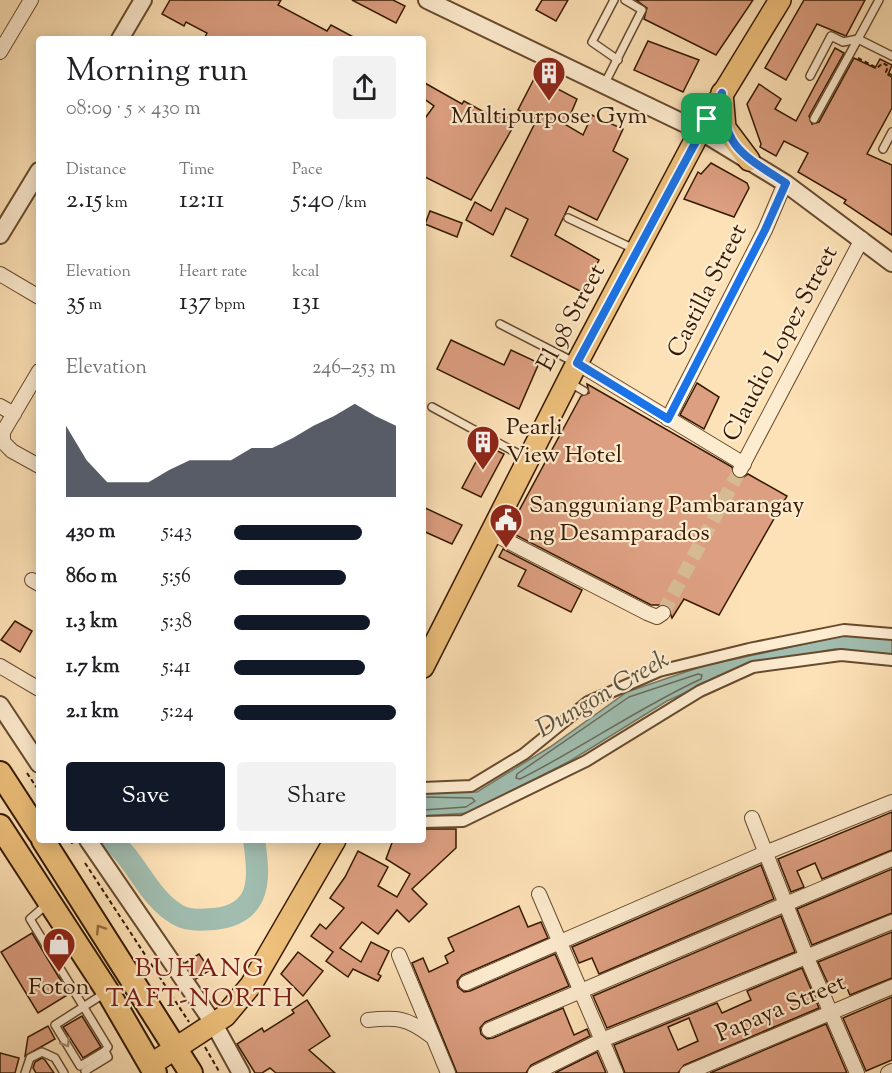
<!DOCTYPE html>
<html lang="en">
<head>
<meta charset="utf-8">
<style>
	:root { --surface:#fff; --page:#f2f2f2; --text:#202124; --muted:#757577; --accent:#111827 }
	body { margin:0; font-family:"Sorts Mill Goudy",serif; background:var(--page); color:var(--text); height:100vh; display:flex; flex-direction:column; font-size:22px; white-space:nowrap }
	* { box-sizing:border-box; margin:0 }
	p { font-size:20px; color:var(--muted) }
	.icon { flex:none; width:33px; height:33px; fill:none; stroke:currentColor; stroke-width:2; stroke-linecap:round; stroke-linejoin:round }
	.map { position:relative; flex:1; overflow:hidden }
	.panel { position:absolute; left:36px; top:36px; width:390px; height:807px; display:flex; flex-direction:column; background:var(--surface); border-radius:6px; box-shadow:0 3px 15px #0003 }
	.panel>* { flex:none }
	.pin { position:absolute; display:grid; place-items:center; width:51px; height:51px; color:#fff; margin:-26px; border-radius:12px; box-shadow:0 3px 9px #0006 }
	.round { display:grid; place-items:center; flex:none; width:63px; height:63px; border-radius:6px; background:var(--page) }
	.summary { display:flex; align-items:center; justify-content:space-between; height:102px; padding:0 30px }
	h1 { font-size:33px; font-weight:600; line-height:45px }
	.figures { display:grid; grid-template-columns:repeat(3,1fr); gap:9px; height:102px; padding:6px 30px }
	.figures div { display:grid; align-content:center }
	.figures b { font-size:26px; font-weight:600 }
	.figures small { font-size:16px; font-weight:400 }
	.figures p { font-size:16px }
	.chart { height:168px; padding:12px 30px }
	.chart p { display:flex; justify-content:space-between }
	.chart svg { width:100%; height:108px; margin-top:6px; fill:var(--accent); opacity:.7 }
	.cta { display:flex; gap:12px; margin-top:auto; padding:12px 30px }
	.cta a { flex:1; height:69px; border-radius:6px; background:var(--accent); color:#fff; font-size:24px; font-weight:600; line-height:69px; text-align:center }
	.cta a+a { background:var(--page); color:var(--text) }
	ul { padding:0 30px; list-style:none; font-size:20px }
	li { display:grid; grid-template-columns:96px 72px 1fr; align-items:center; height:45px }
	li i { height:15px; border-radius:8px; background:var(--accent) }
	.map>svg:first-child { display:block }
</style>
</head>
<body>
<div class="map">
<svg width="892" height="1073" viewBox="0 0 892 1073">
	<rect width="100%" height="100%" fill="#fee2b7"/>
	<filter id="stains"><feTurbulence type="fractalNoise" baseFrequency=".00333" numOctaves="4"/><feColorMatrix values="0 0 0 0 .2 0 0 0 0 .09 0 0 0 0 .02 0 0 0 .5 -.17"/></filter>
	<radialGradient id="worn" r=".72"><stop offset=".6" stop-color="#630" stop-opacity="0"/><stop offset="1" stop-color="#630" stop-opacity=".3"/></radialGradient>
	<path fill="#a0bdb0" stroke="#757b6a" stroke-width="1.5" d="M846,635L892,639V656L835,649L746,665L667,701L570,761L468,813L423,816V791L477,792L550,747L627,692L703,666Z"/>
	<g fill="none" stroke-linecap="round" stroke-linejoin="round">
		<g stroke="#6a6b58" stroke-width="1.5">
			<path d="M698,674L702,675L701,679C638,708 582,748 520,779L516,778L517,774L629,697Z"/>
			<path d="M423,797L472,798L475,801L466,807L423,810"/>
		</g>
		<path stroke="#a0bdb0" stroke-width="22" d="M111,840C137,861 148,898 178,915C189,921 202,920 214,919C262,914 260,878 254,840"/>
	</g>
	<g fill="#dd9f81" stroke="#351900" stroke-width="1.5" fill-rule="evenodd">
		<path d="M170,0H281L278,5L327,31L331,25L357,39H204L207,33L186,22L184,26L162,14Z"/>
		<path d="M352,0H393L405,6L396,23Z"/>
		<path d="M542,0H568L556,21L536,10Z"/>
		<path d="M636,0H753L716,55L644,19L647,8Z"/>
		<path d="M804,0H865L846,36L817,24L786,80L765,68Z"/>
		<path d="M648,41L699,60L683,92L634,70Z"/>
		<path d="M835,48L844,53L809,116L812,124L819,122L854,58L875,68L880,59L892,65L888,75L892,77V108L867,154L892,165V235L844,203L846,200L798,172L808,153L784,141L776,156L760,147L761,144L747,104L759,84L781,99L775,109L796,121Z"/>
		<path d="M535,77L577,99L566,125L583,135L592,115L623,129L613,151L628,159L597,220L569,206L555,235L599,260L582,292L511,256L528,219L506,208L493,235L466,220L475,202L491,211L537,119L518,110Z"/>
		<path d="M423,82L462,104L464,101L493,117L497,111L516,122L471,200L423,176V121L434,106L423,98Z"/>
		<path d="M711,163L747,183L749,188L734,217L684,199L698,172L701,174Z"/>
		<path d="M430,211L462,223L457,237L425,224Z"/>
		<path d="M451,340L504,365L511,350L539,363L519,409L437,369Z"/>
		<path d="M697,383L719,397L704,429L680,415Z"/>
		<path d="M587,384L732,467L735,478L741,479L748,474L787,496L719,615L684,599L672,618L667,605H651L508,531L581,396L589,393Z"/>
		<path d="M485,445L504,454L481,497L462,488Z"/>
		<path d="M423,507L462,525L452,544L423,531Z"/>
		<path d="M503,549L582,590L571,612L518,586L526,570L499,557Z"/>
		<path d="M15,621L32,631L20,652L1,640Z"/>
		<path d="M892,812V850L822,879L815,863L797,871L804,887L791,892L778,859Z"/>
		<path d="M423,829H456V848L412,889L427,904L409,922L397,910L378,934L362,922L340,948L361,962L371,942L389,951L378,974L381,976L378,981L353,969L348,977L326,961L333,952L311,936L320,924L326,929L344,908L330,898L345,877L358,851L388,867L378,886L397,897L410,874L386,859L393,840H423Z"/>
		<path d="M761,865L774,899L599,974L592,958L579,963L572,947Z"/>
		<path d="M892,869V913L812,945L797,909Z"/>
		<path d="M519,906L528,927L541,922L548,938L462,975L457,981L458,987L464,992L470,991L555,954L569,986L485,1022L480,1028L481,1034L487,1039L493,1038L563,1008L574,1035L587,1029L590,1036L531,1065L526,1073H457L412,963L423,958L429,972L448,963L445,956L454,951L448,938Z"/>
		<path d="M781,916L795,952L607,1028L593,996Z"/>
		<path d="M892,932V978L850,995L846,986L832,992L818,962Z"/>
		<path d="M32,933L69,994L38,1013L1,952Z"/>
		<path d="M298,952L323,971L303,996L281,974Z"/>
		<path d="M199,954L210,970L196,979L185,963Z"/>
		<path d="M802,968L819,1008L684,1065L678,1073H625L614,1045L717,1003L722,1013L751,1000L747,991ZM689,1018L698,1041L678,1050L668,1027Z"/>
		<path d="M892,997V1060L866,1071L843,1018Z"/>
		<path d="M307,1000L330,1036L309,1050L335,1073H276L270,1068L262,1073H255L237,1044L262,1028L264,1032L294,1013L292,1010Z"/>
		<path d="M82,1016L101,1047L83,1058L63,1027Z"/>
		<path d="M826,1024L847,1073H710Z"/>
		<path d="M48,1026L55,1039L25,1056L28,1037Z"/>
		<path d="M597,1052L606,1073H555Z"/>
		<path d="M0,1053L19,1058L15,1073H0Z"/>
		<path d="M42,1058L45,1060L54,1073H36L33,1068L35,1062Z"/>
	</g>
	<g fill="none" stroke-linecap="round" stroke-linejoin="round">
		<path stroke="#d6ba92" stroke-width="14" stroke-dasharray="14 7" stroke-linecap="butt" d="M663,613L740,470"/>
		<g stroke="#674b2e" stroke-width="10">
			<g id="service">
				<path d="M614,0L592,42L618,60"/>
				<path d="M879,0L858,39L892,56"/>
				<path d="M810,76L831,36L843,42L858,39"/>
				<path d="M604,85L642,10L625,0"/>
				<path d="M814,119L858,39"/>
				<path d="M883,149L892,132"/>
				<path d="M568,218L634,249"/>
				<path d="M500,324L574,362"/>
				<path d="M570,383L584,391"/>
				<path d="M432,407L526,458"/>
				<path d="M46,905L30,919L108,1047L105,1051L108,1057L85,1071L86,1073"/>
				<path d="M105,1051L80,1066L55,1025L105,993"/>
				<path d="M25,1073L30,1058L42,1052L55,1058L64,1073"/>
			</g>
		</g>
		<g stroke="#674b2e" stroke-width="14">
			<g id="pedestrian">
				<path d="M423,788L471,786L524,754L588,702L659,671L749,649L844,630L892,634"/>
				<path d="M423,822L463,821L586,761L700,691L753,667L841,655L892,660"/>
			</g>
		</g>
		<g stroke="#674b2e" stroke-width="16">
			<g id="minor">
				<path d="M0,52L31,0"/>
				<path d="M0,274L39,297"/>
				<path d="M577,363L744,464"/>
				<path d="M39,371L3,432V442L12,451L39,466"/>
				<path d="M0,406L14,414"/>
				<path d="M668,419L765,230L785,183"/>
				<path d="M740,470L862,239"/>
				<path d="M492,533L647,613L657,617L663,613"/>
				<path d="M32,580L39,584"/>
				<path d="M0,666L39,689"/>
				<path d="M752,818L807,958L857,1073"/>
				<path d="M539,894L616,1073"/>
				<path d="M399,955L448,1073"/>
				<path d="M466,983L765,853L892,802"/>
				<path d="M368,1020C397,1017 408,1018 431,1036"/>
				<path d="M489,1030L892,859"/>
				<path d="M535,1073L602,1040L892,922"/>
				<path d="M687,1073L892,987"/>
				<path d="M888,1073L892,1071"/>
			</g>
		</g>
		<g stroke="#674b2e" stroke-width="20">
			<g id="tertiary">
				<path d="M427,0L700,131L785,183L892,263"/>
				<path d="M120,39L143,0"/>
				<path d="M0,235L39,171"/>
				<path d="M0,705L39,764"/>
				<path d="M88,840L214,1024L241,1073"/>
			</g>
		</g>
		<g stroke="#351900" stroke-width="24">
			<g id="primary">
				<path d="M722,93L725,128L749,160"/>
				<path d="M423,667L577,363L700,131L780,0"/>
				<path d="M150,1065L225,1016L251,985L335,840"/>
			</g>
		</g>
		<g stroke="#351900" stroke-width="26">
			<g id="trunk">
				<path d="M0,773L39,833"/>
				<path d="M0,826L108,992L155,1073"/>
				<path d="M43,840L191,1073"/>
			</g>
		</g>
		<g stroke="#351900" stroke-width="2" stroke-dasharray="4.5 3" stroke-linecap="butt">
			<path d="M858,58L877,68L883,63L888,66L886,72L892,75"/>
			<path d="M27,773L39,791"/>
			<path d="M70,840L74,846"/>
			<path d="M85,863L189,1022"/>
			<path d="M205,1047L220,1073"/>
		</g>
		<use href="#service" stroke="#feecd0" stroke-width="7"/>
		<use href="#pedestrian" stroke="#feecd0" stroke-width="10"/>
		<use href="#minor" stroke="#feecd0" stroke-width="14"/>
		<use href="#tertiary" stroke="#feecd0" stroke-width="16"/>
		<use href="#primary" stroke="#efc17c" stroke-width="21"/>
		<use href="#trunk" stroke="#efc17c" stroke-width="22"/>
	</g>
	<defs><path id="oneway-chevron" d="M-2-3.5L2.5 0L-2 3.5" fill="none" stroke-width="1.6" stroke-linecap="round" stroke-linejoin="round" transform="scale(1.5)"/></defs>
	<use stroke="#926d3e" href="#oneway-chevron" transform="translate(100 929) rotate(-123)"/>
	<use stroke="#a48d72" href="#oneway-chevron" transform="translate(66 1043) rotate(58)"/>
	<g fill="none" stroke-linecap="round" stroke-linejoin="round">
		<g stroke="#fff" stroke-width="12">
			<path id="route" d="M722,93C722,147 744,156 786,183L765,230L668,419L577,363Z"/>
		</g>
		<use href="#route" stroke="#1a73e8" stroke-width="8"/>
	</g>
	<defs>
		<g id="building-pin" transform="scale(1.725)"><path d="M0 17L-7.5 6A9.5 9.5 0 1 1 7.5 6Z" fill="#8f2418" stroke="#feecd0"/><path d="M-4-6H4V6H1V3H-1V6H-4ZM-2.5-4.3h1.7v1.8h-1.7ZM.8-4.3h1.7v1.8H.8ZM-2.5-1h1.7V.8h-1.7ZM.8-1h1.7V.8H.8Z" fill="#fff"/></g>
		<g id="civic-pin" transform="scale(1.725)"><path d="M0 17L-7.5 6A9.5 9.5 0 1 1 7.5 6Z" fill="#8f2418" stroke="#feecd0"/><path d="M-.6-6.5H3V-4.5H.6V-3L4-1V1h2V6H-6V1h2V-1L-.6-3ZM-1.2 2.5V6h2.4V2.5Z" fill="#fff"/></g>
		<g id="shop-pin" transform="scale(1.725)"><path d="M0 17L-7.5 6A9.5 9.5 0 1 1 7.5 6Z" fill="#8f2418" stroke="#feecd0"/><path d="M-5-2.5h2.3a2.7 3.5 0 0 1 5.4 0H5L5.5 6h-11ZM-1.5-2.5h3a1.5 2.3 0 0 0-3 0Z" fill="#fff"/></g>
	</defs>
	<g fill-rule="evenodd">
		<use href="#building-pin" x="549" y="73"/>
		<use href="#building-pin" x="483" y="442"/>
		<use href="#civic-pin" x="506" y="520"/>
		<use href="#shop-pin" x="59" y="944"/>
	</g>
	<g text-anchor="middle" dominant-baseline="central" stroke-width="4.5" stroke-linejoin="round" paint-order="stroke">
		<g font-size="24" fill="#351900" stroke="#feecd0">
			<text x="549" y="117">Multipurpose Gym</text>
			<text x="506" y="428" text-anchor="start">Pearli<tspan x="506" dy="28">View Hotel</tspan></text>
			<text x="529" y="506" text-anchor="start">Sangguniang Pambarangay<tspan x="529" dy="28">ng Desamparados</tspan></text>
			<text x="59" y="988">Foton</text>
		</g>
		<g font-size="24" fill="#351900" stroke="#feecd0">
			<text transform="translate(708 291) rotate(-63)">Castilla Street</text>
			<text transform="translate(572 318) rotate(-62)">El 98 Street</text>
			<text transform="translate(781 344) rotate(-62)">Claudio Lopez Street</text>
			<text transform="translate(781 1009) rotate(-23)">Papaya Street</text>
		</g>
		<g font-size="26" font-style="italic" fill="#5a523e" stroke="#feecd0">
			<text transform="translate(603 695) rotate(-30)">Dungon Creek</text>
		</g>
		<g font-size="26" letter-spacing="1.5" fill="#7a1f14" stroke="#feecd0">
			<text x="200" y="969">BUHANG<tspan x="200" dy="30">TAFT-NORTH</tspan></text>
		</g>
	</g>
	<rect width="100%" height="100%" filter="url(#stains)"/>
	<rect width="100%" height="100%" fill="url(#worn)"/>
</svg>
<div class="pin" style="left:707px;top:119px;background:#1e9e55"><svg class="icon" aria-label="arrive" viewBox="0 0 24 24"><path d="M6 21V4h12l-3 4 3 4H6"/></svg></div>
<section class="panel">
<div class="summary"><div><h1>Morning run</h1><p>08:09 · 5 × 430 m</p></div><a class="round"><svg class="icon" aria-label="share" viewBox="0 0 24 24"><path d="M12 15V3M7 8l5-5 5 5M5 13v7h14v-7"/></svg></a></div>
<div class="figures">
<div><p>Distance</p><b>2.15<small> km</small></b></div>
<div><p>Time</p><b>12:11</b></div>
<div><p>Pace</p><b>5:40<small> /km</small></b></div>
</div>
<div class="figures">
<div><p>Elevation</p><b>35<small> m</small></b></div>
<div><p>Heart rate</p><b>137<small> bpm</small></b></div>
<div><p>kcal</p><b>131</b></div>
</div>
<div class="chart"><p><span>Elevation</span>246–253 m</p>
<svg viewBox="0 0 160 44" preserveAspectRatio="none"><path d="M0 44V15L10 29L20 38L30 38L40 38L50 33L60 29L70 29L80 29L90 24L100 24L110 20L120 15L130 11L140 6L150 11L160 15V44z"/></svg>
</div>
<ul>
<li><b>430 m</b>5:43<i style="width:79%"></i></li>
<li><b>860 m</b>5:56<i style="width:69%"></i></li>
<li><b>1.3 km</b>5:38<i style="width:84%"></i></li>
<li><b>1.7 km</b>5:41<i style="width:81%"></i></li>
<li><b>2.1 km</b>5:24<i style="width:100%"></i></li>
</ul>
<div class="cta"><a>Save</a><a>Share</a></div>
</section>
</div>
</body>
</html>
